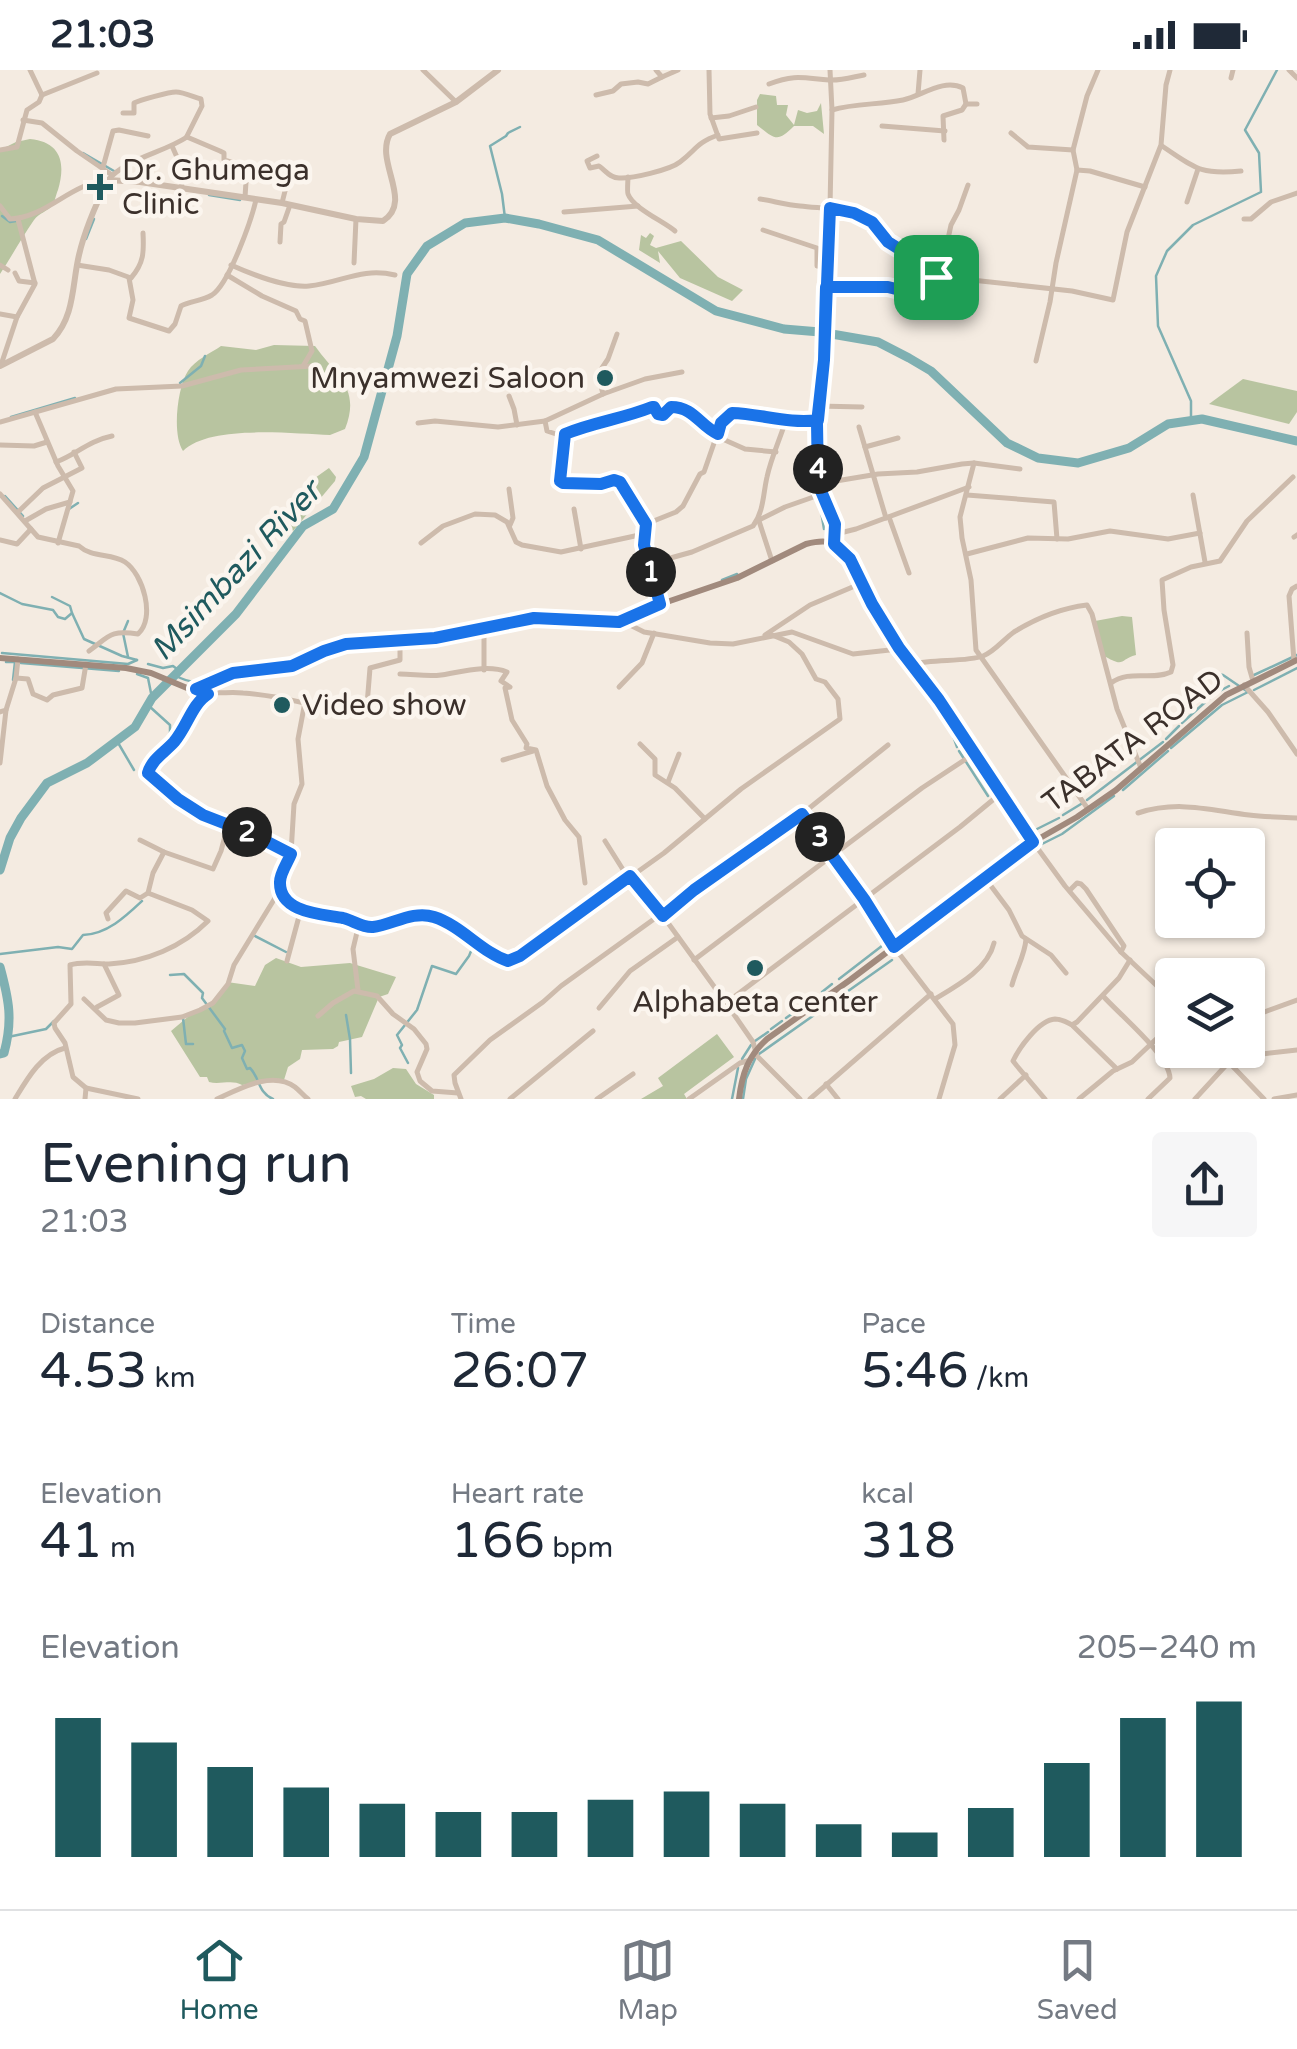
<!DOCTYPE html>
<html lang="en">
<head>
<meta charset="utf-8">
<style>
	:root { --surface:#fff; --page:#f6f6f7; --text:#1f2937; --muted:#747a83; --line:#e0e1e3; --accent:#1f5a5e }
	body { margin:0; font-family:"Varela Round",sans-serif; background:var(--page); color:var(--text); height:100vh; display:flex; flex-direction:column; font-size:38px; white-space:nowrap }
	* { box-sizing:border-box; margin:0 }
	p { font-size:32px; color:var(--muted) }
	.icon { flex:none; width:55px; height:55px; fill:none; stroke:currentColor; stroke-width:2; stroke-linecap:round; stroke-linejoin:round }
	.map { position:relative; height:1029px; overflow:hidden }
	.sheet { display:flex; flex-direction:column; background:var(--surface); flex:1 }
	.sheet>* { flex:none }
	.controls { position:absolute; left:1155px; top:758px; display:grid; gap:20px }
	.controls a { display:grid; place-items:center; width:110px; height:110px; border-radius:10px; background:var(--surface); box-shadow:0 2px 8px #0004; font-size:50px }
	.pin { position:absolute; display:grid; place-items:center; width:85px; height:85px; color:#fff; margin:-42px; border-radius:20px; box-shadow:0 5px 15px #0006 }
	.km { position:absolute; width:50px; height:50px; margin:-25px; border-radius:50%; background:#222; color:#fff; font-size:28px; line-height:50px; text-align:center }
	.round { display:grid; place-items:center; flex:none; width:105px; height:105px; border-radius:10px; background:var(--page) }
	.headline { display:flex; align-items:center; justify-content:space-between; height:170px; padding:0 40px }
	h1 { font-size:55px; font-weight:600; line-height:75px }
	.figures { display:grid; grid-template-columns:repeat(3,1fr); gap:15px; height:170px; padding:10px 40px }
	.figures div { display:grid; align-content:center }
	.figures b { font-size:50px; font-weight:600 }
	.figures small { font-size:28px; font-weight:400 }
	.figures p { font-size:28px }
	.chart { height:280px; padding:20px 40px }
	.chart p { display:flex; justify-content:space-between }
	.chart svg { width:100%; height:180px; margin-top:10px; stroke:var(--accent); stroke-width:6 }
	.status { display:flex; justify-content:space-between; align-items:center; height:70px; padding:0 50px; background:var(--surface); direction:ltr }
	.status svg { height:28px; fill:currentColor }
	.menu { display:flex; justify-content:space-around; align-items:center; height:140px; border-top:2px solid var(--line); background:var(--surface); font-size:28px; color:var(--muted) }
	.menu a { display:grid; justify-items:center; gap:5px }
	.menu .current { color:var(--accent) }
	.map>svg:first-child { display:block }
</style>
</head>
<body>
<div class="status"><b>21:03</b><svg viewBox="0 0 49 12"><path d="M0 12V9h3v3zM5 12V6h3v6zM10 12V3h3v9zM15 12V0h3v12zM26 1h20v11H26zM47 4h2v5h-2z"/></svg></div>
<div class="map">
<svg width="1297" height="1029" viewBox="0 0 1297 1029">
	<rect width="100%" height="100%" fill="#f4ebe1"/>
	<g fill="#b8c4a0">
		<path d="M760,24L776,26L777,35H788L786,45L794,55L798,40L807,43L817,41L821,33L824,64L813,56H794C777,73 775,69 757,55V30Z"/>
		<path d="M30,69C61,72 66,93 58,120C57,121 54,134 53,135C48,141 39,143 34,150C22,167 12,186 0,204V80L16,72Z"/>
		<path d="M650,163L654,166L650,175L656,178L681,171L718,207L743,220L732,231L680,208L658,181L660,193L639,180L641,165L646,168Z"/>
		<path d="M274,275L315,276C337,307 361,318 345,359L330,365C292,364 210,354 183,381C172,365 177,318 188,301C195,290 211,283 221,276L256,280Z"/>
		<path d="M1243,309L1297,321V342L1289,354L1209,334Z"/>
		<path d="M329,398L336,407L335,411L293,461L287,451C290,427 310,411 329,398Z"/>
		<path d="M1122,546L1132,547L1136,585C1120,589 1125,598 1106,587L1104,590L1095,551Z"/>
		<path d="M276,888L301,897L350,893L396,907L388,924L379,927L362,967L339,972L338,976L333,979L302,980L300,989L288,997L284,1010L242,1015C232,1009 220,1015 209,1012L207,1007H200L171,961L190,945L214,932L227,912L255,916L265,895Z"/>
		<path d="M717,964L734,987L684,1024L687,1029H641L663,1016L658,1008Z"/>
		<path d="M393,998L406,999L416,1014L434,1025V1029H366L361,1026L355,1027L351,1016L374,1009Z"/>
	</g>
	<g fill="none" stroke-linecap="round" stroke-linejoin="round">
		<g stroke="#7fb0b2" stroke-width="2.5">
			<path d="M83,83L114,101"/>
			<path d="M209,125L240,130"/>
			<path d="M2,146L10,152L16,151"/>
			<path d="M505,148L502,124L490,76L506,66L508,63L520,57"/>
			<path d="M86,169L94,149"/>
			<path d="M820,262L816,283L811,381L824,459"/>
			<path d="M180,313L201,296L205,286"/>
			<path d="M11,347L75,328"/>
			<path d="M1191,349V331L1158,256L1156,206L1167,181L1193,155L1261,122L1259,83L1245,60L1277,0"/>
			<path d="M5,426L23,446"/>
			<path d="M69,439L78,433"/>
			<path d="M835,479L850,505"/>
			<path d="M722,510L737,504"/>
			<path d="M858,519L885,563"/>
			<path d="M0,523L22,534L53,540L58,547L65,549L72,543L84,569L122,586L137,590"/>
			<path d="M52,527L70,536L72,543"/>
			<path d="M539,544H565"/>
			<path d="M568,544L583,545"/>
			<path d="M626,544L644,538"/>
			<path d="M586,545H623"/>
			<path d="M128,551L123,563L128,587"/>
			<path d="M508,558L517,554"/>
			<path d="M487,562L504,557"/>
			<path d="M383,575L425,574L480,563"/>
			<path d="M901,575L916,592"/>
			<path d="M2,583L128,594L137,590"/>
			<path d="M6,592H15L13,610"/>
			<path d="M21,593L119,601"/>
			<path d="M148,594L163,598L173,596L177,599L176,603"/>
			<path d="M918,594L930,611"/>
			<path d="M137,604L148,608L152,628"/>
			<path d="M174,605C203,620 203,607 229,600C240,596 251,596 262,596"/>
			<path d="M1254,605L1297,585"/>
			<path d="M1254,620L1297,598"/>
			<path d="M1214,624L1229,616"/>
			<path d="M932,625L946,646L957,677"/>
			<path d="M149,636L170,655V663"/>
			<path d="M1182,653L1212,626"/>
			<path d="M961,655L967,665"/>
			<path d="M1166,669L1179,656"/>
			<path d="M117,671L134,700"/>
			<path d="M1171,678L1222,635L1248,622L1223,605L1205,601"/>
			<path d="M959,681L988,726"/>
			<path d="M1123,720L1168,681"/>
			<path d="M1087,730L1163,672"/>
			<path d="M1063,745L1081,734"/>
			<path d="M1025,754L1031,762L1059,748"/>
			<path d="M1040,775L1062,764L1114,726"/>
			<path d="M1016,789L1032,780"/>
			<path d="M985,798L1024,768"/>
			<path d="M969,813L982,800"/>
			<path d="M938,835L959,820"/>
			<path d="M922,847L933,839"/>
			<path d="M910,856L918,849"/>
			<path d="M927,859L961,830"/>
			<path d="M253,865L286,882"/>
			<path d="M895,866L905,860"/>
			<path d="M904,879L918,866"/>
			<path d="M0,884L58,877L72,879L83,865C107,864 125,847 142,831"/>
			<path d="M170,905L184,904L203,923L202,928L225,959L224,961L232,978L242,975L245,981L242,988L247,999L250,998C260,1008 258,1023 273,1029"/>
			<path d="M839,909L887,872"/>
			<path d="M822,922L832,914"/>
			<path d="M808,932L816,926"/>
			<path d="M797,939L802,936"/>
			<path d="M346,945L350,969L351,1003"/>
			<path d="M183,948L186,974H193"/>
			<path d="M786,948L793,943"/>
			<path d="M771,959L782,951"/>
			<path d="M8,967L46,959L54,951"/>
			<path d="M755,971L768,962"/>
			<path d="M759,984L892,890"/>
			<path d="M742,989L751,975"/>
			<path d="M408,993L400,978L402,975L397,965L417,940L432,896L456,904L469,886L474,874"/>
			<path d="M732,1029L738,998"/>
			<path d="M743,1029L746,1009L755,989"/>
		</g>
		<g stroke="#7fb0b2" stroke-width="9">
			<path d="M0,800L10,768L21,748L47,713L87,693L135,657L152,628L236,544L303,456L333,439L364,387L397,266L407,204L427,176L465,153L505,148L539,154L598,170L716,241L784,259L820,262L878,272L909,288L931,301L1007,373L1038,388L1078,393L1129,378L1168,354L1202,349L1297,371"/>
			<path d="M0,897C9,930 13,950 4,983L0,984"/>
		</g>
		<g stroke="#cdbbac" stroke-width="5">
			<path d="M30,0L42,25"/>
			<path d="M423,0L456,32"/>
			<path d="M656,0L662,7L678,0"/>
			<path d="M709,0L710,44L719,69L757,63"/>
			<path d="M830,0L832,40L830,137L824,290L817,353L818,414L835,454V474"/>
			<path d="M1289,0L1297,8"/>
			<path d="M1231,8L1233,0"/>
			<path d="M769,14C795,4 803,8 829,10C840,11 853,7 864,5"/>
			<path d="M918,24L920,0"/>
			<path d="M42,25L97,3"/>
			<path d="M596,25L613,21L621,14L638,12L648,14L662,7"/>
			<path d="M832,40C855,33 879,35 903,30C922,26 943,8 963,18L966,34H977"/>
			<path d="M123,43H134V33C140,30 169,22 176,22C183,22 194,27 201,29L202,36L187,66"/>
			<path d="M711,48L729,46L756,37"/>
			<path d="M23,50L42,53L77,81L112,105"/>
			<path d="M882,56L945,61"/>
			<path d="M1011,63L1028,77L1073,80L1087,26L1098,0"/>
			<path d="M187,67L220,81L224,83V90L247,97L245,127"/>
			<path d="M944,70L943,46L962,40L966,34"/>
			<path d="M172,76L180,94L182,118"/>
			<path d="M1162,76C1195,98 1200,105 1241,101"/>
			<path d="M0,80L17,77L27,40L39,32L42,25"/>
			<path d="M1073,80L1077,100"/>
			<path d="M597,86L587,91L590,98L599,96C605,100 610,108 619,108C631,109 670,100 680,92C696,80 696,73 718,65"/>
			<path d="M103,97L113,61L119,60L148,66"/>
			<path d="M628,107C628,109 627,122 628,124C633,138 663,151 675,161"/>
			<path d="M760,129C773,131 787,135 800,136C824,139 849,137 870,151C879,157 883,167 891,174C906,186 923,193 936,207"/>
			<path d="M1187,132L1198,99"/>
			<path d="M282,133L287,113"/>
			<path d="M0,136L10,149C48,147 70,113 108,110C127,88 163,83 187,67"/>
			<path d="M564,142L638,136"/>
			<path d="M1244,149H1251L1271,132L1297,123"/>
			<path d="M763,160L817,178V196L826,197"/>
			<path d="M280,172L281,154L284,152L290,135"/>
			<path d="M354,193L356,149"/>
			<path d="M0,195L8,200"/>
			<path d="M77,195L109,200L131,208C144,193 144,182 143,163"/>
			<path d="M231,195C251,204 287,218 309,216C341,213 361,197 395,205"/>
			<path d="M15,203L19,211L35,213"/>
			<path d="M933,203L943,192L951,155L959,140L968,115"/>
			<path d="M227,205L262,226L296,241L300,249L305,251L312,281L303,296"/>
			<path d="M129,208L133,230L129,248L169,261L175,254L181,236C190,231 202,231 212,225C229,214 251,151 256,130"/>
			<path d="M826,217H889L900,220L909,219L930,209L944,207L1072,221L1113,230L1127,162L1161,75L1166,15L1170,0"/>
			<path d="M0,244L17,247"/>
			<path d="M1036,291L1050,232L1056,193L1077,100L1090,101L1145,117"/>
			<path d="M1,295L17,247L35,214L18,149"/>
			<path d="M603,324L598,304L608,289L617,264"/>
			<path d="M509,326L514,339L517,355"/>
			<path d="M818,336L862,337"/>
			<path d="M35,342L58,396L73,421L58,473"/>
			<path d="M545,351L547,361L559,365L590,354L623,348L652,337H654L658,344L663,345L671,337C694,337 700,357 718,364"/>
			<path d="M0,352L116,319L182,316L241,300L314,296"/>
			<path d="M418,353L435,351L498,357L545,351L603,324L645,309L682,302"/>
			<path d="M859,357L886,448"/>
			<path d="M565,364L560,411L563,413L619,412L646,454C640,480 652,509 661,534"/>
			<path d="M718,367L745,379L776,382"/>
			<path d="M0,375L34,376L47,372"/>
			<path d="M865,377L898,368"/>
			<path d="M56,392C77,384 88,371 112,366"/>
			<path d="M974,393L960,447L962,468L971,510L976,580L1088,739"/>
			<path d="M818,414L878,404L917,402L962,394L974,393L1020,399"/>
			<path d="M509,419L513,448L510,455"/>
			<path d="M0,424L38,467L79,476C92,488 111,483 125,492C143,504 156,548 138,564C109,560 110,566 89,581"/>
			<path d="M967,425L1054,432L1057,469"/>
			<path d="M1193,425L1205,492"/>
			<path d="M574,439L581,479"/>
			<path d="M18,442L43,418L82,398L74,382"/>
			<path d="M889,447L909,503"/>
			<path d="M759,450L785,437L822,424"/>
			<path d="M25,451L46,439L70,432"/>
			<path d="M759,451L772,491"/>
			<path d="M646,454L676,442L683,436L700,404L704,402L721,353L728,344C758,338 787,354 817,351"/>
			<path d="M836,464L856,459L969,417"/>
			<path d="M1294,467L1297,465"/>
			<path d="M0,470L17,474L31,459"/>
			<path d="M421,473L443,456L475,444L495,445L507,452L516,472L522,475L561,482L644,464"/>
			<path d="M967,484L1028,468L1068,469L1110,461L1168,469L1200,463"/>
			<path d="M649,494L692,482L753,456C764,441 763,424 767,407C771,388 780,369 786,350"/>
			<path d="M622,551L644,562L710,573L733,574L792,562L853,584L899,579"/>
			<path d="M484,559V600"/>
			<path d="M1247,563L1249,597L1253,611"/>
			<path d="M765,565L810,535L862,513"/>
			<path d="M1294,591L1289,526L1292,519L1297,516"/>
			<path d="M913,594C933,589 967,592 983,586C994,582 1004,569 1014,562C1035,549 1062,538 1087,535L1092,544L1117,639L1141,698"/>
			<path d="M400,604C413,604 428,607 441,605C461,602 488,594 507,602L501,611L510,617L505,618L512,650L527,674L526,678L536,680L547,716L565,750L579,767L585,813"/>
			<path d="M16,608L28,609L33,624L47,630L53,625L82,618L86,594"/>
			<path d="M1111,613C1130,599 1152,611 1171,602L1173,595L1164,540L1162,510L1191,497L1220,491L1247,451L1293,407"/>
			<path d="M1244,615L1268,642L1297,684"/>
			<path d="M619,617L642,593L654,563"/>
			<path d="M196,619C215,626 225,621 243,623C280,626 312,634 347,645"/>
			<path d="M208,624C192,634 187,657 174,672C164,683 152,689 147,703L178,729L203,745L252,764L291,783"/>
			<path d="M305,632L298,669L302,714L294,734L291,783L280,809L283,825L291,833L306,842L346,849L370,857L405,848L431,846L464,863L495,886L508,891L520,886L664,783L741,719L840,649L838,629L825,612L816,609L802,584L789,572L772,565"/>
			<path d="M367,635L370,598L400,590V571"/>
			<path d="M0,642L6,640L16,608L18,589"/>
			<path d="M640,674L655,689V705L675,718L705,749"/>
			<path d="M503,690L533,681"/>
			<path d="M0,693L6,640"/>
			<path d="M668,712L679,684"/>
			<path d="M1138,743C1178,730 1209,740 1249,745C1265,747 1281,747 1297,748"/>
			<path d="M802,744L864,829L894,877L953,954L955,975L939,1029"/>
			<path d="M140,770L164,782L213,799L221,781L228,755"/>
			<path d="M605,771L627,806"/>
			<path d="M1033,772L1065,816L1121,882L1172,930"/>
			<path d="M630,806L663,846L726,933L753,972L757,986L800,1029"/>
			<path d="M985,808L1009,840L1022,866L1051,885L1066,903"/>
			<path d="M1070,820L1077,813L1081,814L1086,819L1124,876L1121,882"/>
			<path d="M148,823L153,803L164,782"/>
			<path d="M663,846L694,820L802,744L888,675"/>
			<path d="M694,890L922,718L975,683"/>
			<path d="M287,891L301,839"/>
			<path d="M1012,915C1016,899 1025,885 1026,869"/>
			<path d="M358,920L353,879L358,858L363,855"/>
			<path d="M1103,926C1120,945 1169,985 1170,1008L1148,1029"/>
			<path d="M84,929L106,950L119,953H135L182,947L200,940L213,933L228,914L234,895L275,828L281,821"/>
			<path d="M935,929C957,916 988,899 994,873"/>
			<path d="M726,933L960,757L1000,724"/>
			<path d="M97,937L119,925L104,894"/>
			<path d="M599,938L630,901L678,867"/>
			<path d="M318,946L333,933L354,921L377,926L393,944L414,959L426,974L427,979L417,1002L420,1011L432,1021L458,1023"/>
			<path d="M1248,948L1297,930"/>
			<path d="M1073,956L1117,999"/>
			<path d="M1217,980L1264,1029"/>
			<path d="M1234,997L1262,984L1297,980"/>
			<path d="M826,1014L838,1029"/>
			<path d="M86,1018L138,1029"/>
			<path d="M15,1029C27,1009 41,984 65,978"/>
			<path d="M85,1029L86,1018L73,1007L65,973L55,958L54,953L71,934L70,895C83,891 96,894 109,894C146,892 182,877 208,851L192,840L148,823L140,828L126,821L106,843L108,849"/>
			<path d="M217,1029C239,1019 272,1000 295,1017C300,1021 303,1025 308,1029"/>
			<path d="M461,1029L455,1013L454,1005L490,970L543,932L561,916L661,844"/>
			<path d="M510,1029L593,961"/>
			<path d="M597,1029L633,1004"/>
			<path d="M689,1029L740,993L747,991"/>
			<path d="M810,1029L931,924"/>
			<path d="M1000,1029L1026,1005"/>
			<path d="M1045,1029L1017,996L1013,991C1019,978 1039,950 1055,949C1062,949 1066,952 1072,955L1077,952L1119,908L1130,890"/>
			<path d="M1079,1029L1113,1001L1132,992L1172,954"/>
			<path d="M1195,1029L1229,992"/>
			<path d="M1274,1029L1297,1025"/>
		</g>
		<path stroke="#cdbbac" stroke-width="6" d="M0,296L53,269C75,246 72,214 79,185C85,159 96,134 108,110L140,112L282,133L356,149L383,151C414,131 374,92 390,64L456,32L498,0"/>
		<g stroke="#a18a7d" stroke-width="6">
			<path d="M0,588L126,598L151,603L187,618L196,619L237,602L292,596L323,581L346,574L435,568L534,547L619,552L661,534L737,508L806,474C818,471 832,469 842,479C860,496 870,532 883,554C899,581 921,603 939,629C972,675 1001,725 1033,772"/>
			<path d="M739,1029C742,1004 748,986 767,969L850,910L1033,772L1077,747L1116,720L1226,625L1297,590"/>
		</g>
	</g>
	<g fill="none" stroke-linecap="round" stroke-linejoin="round">
		<g stroke="#fff" stroke-width="20">
			<path id="route" d="M936,207L909,219L900,220L888,217H826L824,290L818,350C789,354 761,344 732,343L721,353L718,364C700,356 694,337 671,337L663,345L658,344L654,337H652C622,349 594,352 565,364L560,411L563,413L601,414L614,410L620,412L646,454L644,475L660,534L619,552L534,548L435,568L346,574L324,581L292,596L233,603L196,619L208,624C192,634 187,657 174,672C164,683 152,689 148,703L178,729L203,745L252,764L291,784C288,792 280,803 280,812C279,843 322,844 343,848C352,850 363,858 373,857C392,855 413,840 434,847C462,856 481,882 508,891L520,886L630,806L663,846L694,820L802,744L864,829L894,877L1033,772L939,630L899,578L872,534L850,489L834,474L835,454L818,414L817,353L824,290L830,138L854,143L872,152L888,172L917,190L936,207"/>
		</g>
		<use href="#route" stroke="#1a73e8" stroke-width="12"/>
	</g>
	<g fill="#1f5a5e" stroke="#fbf5ee" stroke-width="4">
		<path d="M95 102h10v10h10v10h-10v10h-10v-10h-10v-10h10z"/>
		<circle cx="605" cy="308" r="10"/>
		<circle cx="282" cy="635" r="10"/>
		<circle cx="755" cy="898" r="10"/>
	</g>
	<g text-anchor="middle" dominant-baseline="central" stroke-width="9" stroke-linejoin="round" paint-order="stroke">
		<g font-size="30" fill="#3b302b" stroke="#fbf5ee" text-anchor="start">
			<text x="122" y="100">Dr. Ghumega<tspan x="122" dy="34">Clinic</tspan></text>
			<text x="585" y="308" text-anchor="end">Mnyamwezi Saloon</text>
			<text x="302" y="635">Video show</text>
			<text x="755" y="932" text-anchor="middle">Alphabeta center</text>
		</g>
		<g font-size="30" fill="#3b302b" stroke="#fbf5ee">
			<text transform="translate(1133 671) rotate(-37)">TABATA ROAD</text>
		</g>
		<g font-size="32" font-style="italic" fill="#1f5a5e" stroke="#fbf5ee">
			<text transform="translate(236 501) rotate(-47)">Msimbazi River</text>
		</g>
	</g>
</svg>
<div class="controls">
<a><svg class="icon" aria-label="locate" viewBox="0 0 24 24"><circle cx="12" cy="12" r="6"/><path d="M12 2v4M12 18v4M2 12h4M18 12h4"/></svg></a>
<a><svg class="icon" aria-label="layers" viewBox="0 0 24 24"><path d="M12 4l9 5-9 5-9-5zM3 14l9 5 9-5"/></svg></a>
</div>
<div class="pin" style="left:936px;top:207px;background:#1e9e55"><svg class="icon" aria-label="arrive" viewBox="0 0 24 24"><path d="M6 21V4h12l-3 4 3 4H6"/></svg></div>
<b class="km" style="left:651px;top:502px">1</b>
<b class="km" style="left:247px;top:762px">2</b>
<b class="km" style="left:820px;top:767px">3</b>
<b class="km" style="left:818px;top:399px">4</b>
</div>
<section class="sheet">
<div class="headline"><div><h1>Evening run</h1><p>21:03</p></div><a class="round"><svg class="icon" aria-label="share" viewBox="0 0 24 24"><path d="M12 15V3M7 8l5-5 5 5M5 13v7h14v-7"/></svg></a></div>
<div class="figures">
<div><p>Distance</p><b>4.53<small> km</small></b></div>
<div><p>Time</p><b>26:07</b></div>
<div><p>Pace</p><b>5:46<small> /km</small></b></div>
</div>
<div class="figures">
<div><p>Elevation</p><b>41<small> m</small></b></div>
<div><p>Heart rate</p><b>166<small> bpm</small></b></div>
<div><p>kcal</p><b>318</b></div>
</div>
<div class="chart"><p><span>Elevation</span>205–240 m</p>
<svg viewBox="0 0 160 44" preserveAspectRatio="none"><path d="M5 44V10M15 44V16M25 44V22M35 44V27M45 44V31M55 44V33M65 44V33M75 44V30M85 44V28M95 44V31M105 44V36M115 44V38M125 44V32M135 44V21M145 44V10M155 44V6"/></svg>
</div>
</section>
<nav class="menu">
<a class="current"><svg class="icon" aria-label="home" viewBox="0 0 24 24"><path d="M3 11l9-7 9 7M6 9v11h12V9"/></svg>Home</a>
<a><svg class="icon" aria-label="map" viewBox="0 0 24 24"><path d="M3 6l6-2 6 2 6-2v14l-6 2-6-2-6 2zM9 4v14M15 6v14"/></svg>Map</a>
<a><svg class="icon" aria-label="saved" viewBox="0 0 24 24"><path d="M7 4h10v16l-5-4-5 4z"/></svg>Saved</a>
</nav>
</body>
</html>
